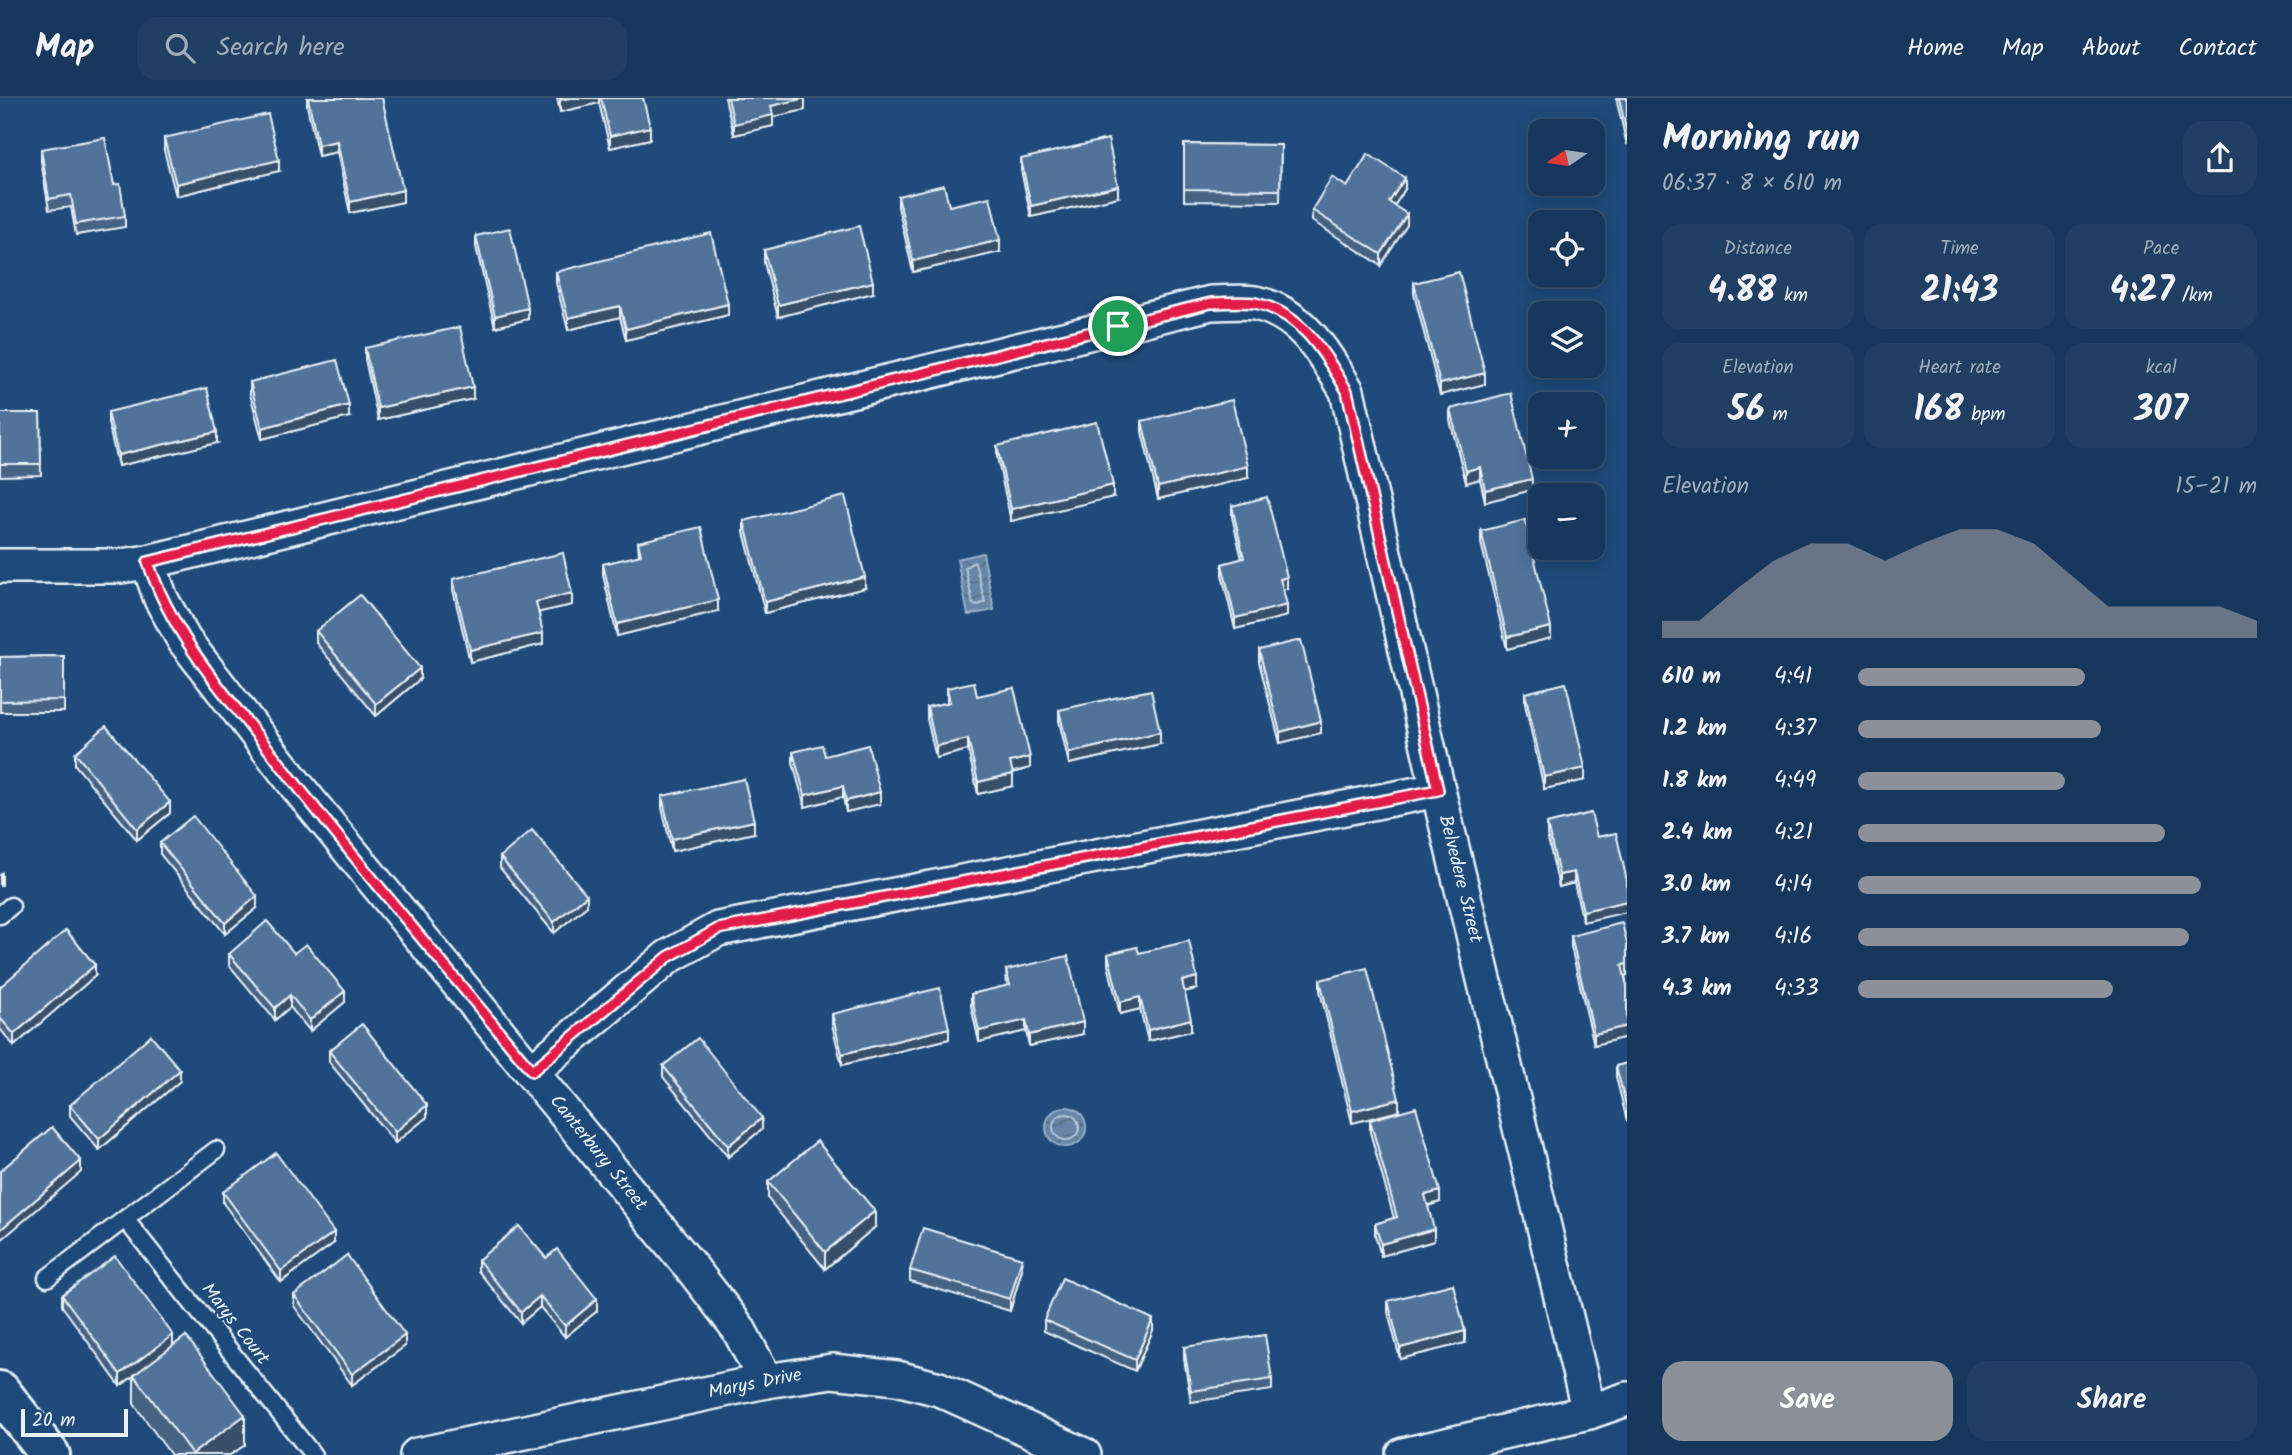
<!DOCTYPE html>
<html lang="en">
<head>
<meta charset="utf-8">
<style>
	:root { --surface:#17385c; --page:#203f62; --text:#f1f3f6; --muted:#9eacbb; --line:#365272; --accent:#8c9099 }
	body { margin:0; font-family:Kalam,sans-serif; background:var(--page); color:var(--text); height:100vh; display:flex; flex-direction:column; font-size:26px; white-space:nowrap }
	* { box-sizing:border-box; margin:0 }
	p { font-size:23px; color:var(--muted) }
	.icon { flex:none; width:38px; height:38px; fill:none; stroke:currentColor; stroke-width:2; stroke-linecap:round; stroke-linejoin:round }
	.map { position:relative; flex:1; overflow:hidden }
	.panel { display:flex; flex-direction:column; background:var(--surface); width:665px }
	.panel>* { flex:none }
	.needle { width:46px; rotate:257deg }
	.controls { position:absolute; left:1528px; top:21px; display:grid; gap:14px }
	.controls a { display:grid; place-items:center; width:77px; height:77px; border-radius:14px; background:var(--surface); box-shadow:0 4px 18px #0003,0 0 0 2px var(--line); font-size:35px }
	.scale { position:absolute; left:21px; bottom:18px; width:107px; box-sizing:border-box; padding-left:7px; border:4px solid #e8f1f8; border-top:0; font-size:19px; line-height:24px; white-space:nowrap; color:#e8f1f8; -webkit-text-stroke:5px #1f4a7a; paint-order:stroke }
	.pin { position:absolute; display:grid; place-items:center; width:60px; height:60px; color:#fff; margin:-30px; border:4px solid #fff; border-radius:50%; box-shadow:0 2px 7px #0007 }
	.round { display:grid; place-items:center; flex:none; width:74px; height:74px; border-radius:21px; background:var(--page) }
	.headline { display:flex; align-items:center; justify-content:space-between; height:119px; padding:0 35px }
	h1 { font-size:38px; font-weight:600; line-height:52px }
	.figures { display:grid; grid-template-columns:repeat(3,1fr); gap:10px; height:119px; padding:7px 35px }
	.figures div { display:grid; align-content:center; border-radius:18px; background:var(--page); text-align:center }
	.figures b { font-size:35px; font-weight:600 }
	.figures small { font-size:19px; font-weight:400 }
	.figures p { font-size:19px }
	.chart { height:196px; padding:14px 35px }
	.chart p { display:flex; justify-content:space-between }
	.chart svg { width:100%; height:126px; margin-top:7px; fill:var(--accent); opacity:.7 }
	.cta { display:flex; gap:14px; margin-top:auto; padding:14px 35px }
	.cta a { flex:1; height:80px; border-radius:21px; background:var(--accent); color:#fff; font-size:28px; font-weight:600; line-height:80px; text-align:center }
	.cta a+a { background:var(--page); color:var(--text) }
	ul { padding:0 35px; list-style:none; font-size:23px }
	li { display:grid; grid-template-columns:112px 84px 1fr; align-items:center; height:52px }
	li i { height:18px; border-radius:9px; background:var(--accent) }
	header { display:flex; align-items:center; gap:42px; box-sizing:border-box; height:98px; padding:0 35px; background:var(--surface); border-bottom:2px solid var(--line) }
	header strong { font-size:33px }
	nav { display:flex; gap:38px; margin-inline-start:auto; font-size:24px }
	.search { width:490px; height:63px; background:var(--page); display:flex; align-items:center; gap:18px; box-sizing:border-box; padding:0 24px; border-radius:21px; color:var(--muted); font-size:26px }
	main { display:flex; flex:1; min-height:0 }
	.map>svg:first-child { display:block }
</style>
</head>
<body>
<header>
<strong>Map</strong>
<div class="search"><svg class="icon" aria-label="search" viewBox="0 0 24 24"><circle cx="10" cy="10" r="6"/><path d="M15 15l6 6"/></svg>Search here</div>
<nav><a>Home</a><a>Map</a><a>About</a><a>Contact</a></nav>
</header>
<main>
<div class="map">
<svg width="1627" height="1357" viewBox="0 0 1627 1357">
	<defs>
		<pattern id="water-waves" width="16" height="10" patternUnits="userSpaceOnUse" patternTransform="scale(1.75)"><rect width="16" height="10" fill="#6685a7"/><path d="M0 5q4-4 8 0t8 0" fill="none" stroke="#596d82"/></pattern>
	</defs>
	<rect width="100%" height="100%" fill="#1f4a7a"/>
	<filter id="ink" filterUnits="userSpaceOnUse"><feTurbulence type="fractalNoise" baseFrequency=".0143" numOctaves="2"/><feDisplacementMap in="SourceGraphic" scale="14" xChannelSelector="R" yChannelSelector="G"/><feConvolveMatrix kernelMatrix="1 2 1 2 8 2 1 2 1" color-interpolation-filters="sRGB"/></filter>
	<g filter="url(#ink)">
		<g fill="url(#water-waves)" stroke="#9ab0c7" stroke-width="2">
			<path d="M983,455L994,512L968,517L957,461Z"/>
			<circle cx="1066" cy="1029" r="20"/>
		</g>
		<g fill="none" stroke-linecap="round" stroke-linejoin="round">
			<g stroke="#b4c6d8" stroke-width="2">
				<path d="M975,464L985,504L976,508L973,506L965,469Z"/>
				<circle cx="1066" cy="1029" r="13"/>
			</g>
			<g stroke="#e8f1f8" stroke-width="21">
				<g id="service">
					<path d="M0,817L11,808"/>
					<path d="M125,1121L313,1357"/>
					<path d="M47,1180L216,1052"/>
				</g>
			</g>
			<g stroke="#e8f1f8" stroke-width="38">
				<g id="minor">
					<path d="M148,464L161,501L184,542L296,687L694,1173L738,1230L766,1283"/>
					<path d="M0,468H121L148,464L1211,205C1225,205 1242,203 1255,205C1302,215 1324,255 1347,293L1438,692L1589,1314"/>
					<path d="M532,973L668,859L718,831L1438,692"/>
					<path d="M417,1357L766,1283L832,1273L897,1280L939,1291L1084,1357"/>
					<path d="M1403,1357L1589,1314L1627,1301"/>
				</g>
			</g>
			<g stroke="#e8f1f8" stroke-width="44">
				<path id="tertiary" d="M0,1293L50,1357"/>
			</g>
			<use href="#service" stroke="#1f4a7a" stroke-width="16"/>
			<use href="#minor" stroke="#1f4a7a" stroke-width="33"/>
			<use href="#tertiary" stroke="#1f4a7a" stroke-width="38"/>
		</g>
		<g fill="#466384" stroke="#e8f1f8" stroke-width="2">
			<path d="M307,0H382L403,104L350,115L337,54L318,58L307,8Z"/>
			<path d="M557,0H643L650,41L610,50L599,5L560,14Z"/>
			<path d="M725,0H805V12L773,19V28L734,37Z"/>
			<path d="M1616,0H1627V47Z"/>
			<path d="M164,40L279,73L176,98L164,52Z"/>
			<path d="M1184,46L1281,47L1280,104L1184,103Z"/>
			<path d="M41,51L114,87L125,118V129L76,137L71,109L49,112L41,63Z"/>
			<path d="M1021,61L1118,99L1031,119L1021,72Z"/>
			<path d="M1347,89L1405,91L1394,108L1407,127L1381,167L1312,123V112Z"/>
			<path d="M898,98L949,108L1000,154L913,174L898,109Z"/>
			<path d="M476,138L528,221L495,229L476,149Z"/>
			<path d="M764,152L873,195L778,219L764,164Z"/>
			<path d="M556,174L728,217L626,242L620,219L568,232L556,185Z"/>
			<path d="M1414,185L1485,286L1440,297L1414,196Z"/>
			<path d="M365,250L473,301L378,322L365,261Z"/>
			<path d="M250,284L349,319L262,341L250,296Z"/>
			<path d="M1450,311L1532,392L1485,404L1480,381L1466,385L1450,322Z"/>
			<path d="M108,314L217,345L118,368L108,325Z"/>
			<path d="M0,315H40L41,377L0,378Z"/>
			<path d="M1142,323L1248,380L1158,401L1142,334Z"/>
			<path d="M997,348L1113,399L1011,423L997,359Z"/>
			<path d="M1232,408L1287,491H1283L1287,518L1235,531L1222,477V466L1242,461L1232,419Z"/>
			<path d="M744,423L865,490L765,515L744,434Z"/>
			<path d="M1481,433L1551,540L1507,551L1481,445Z"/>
			<path d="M638,444L718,513L617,538L603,477V466L639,458Z"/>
			<path d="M453,481L572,507L539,514L543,546L470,564L453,492Z"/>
			<path d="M316,533L420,581L376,618L316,545Z"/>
			<path d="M1259,552L1321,635L1280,645L1259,564Z"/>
			<path d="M64,558V614H0V559Z"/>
			<path d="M947,590L977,598L1030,670L1013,675V688L978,696L968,652L936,660L927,621V609L947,605Z"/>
			<path d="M1525,595L1585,682L1544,691L1525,606Z"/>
			<path d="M1059,612L1160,646L1069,666L1059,623Z"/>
			<path d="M793,654L825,658L880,706L846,714L843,699L805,709L793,665Z"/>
			<path d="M75,655L170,715L137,742L75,667Z"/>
			<path d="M662,698L754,735L672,753L662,710Z"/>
			<path d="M1591,715L1583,824L1574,785L1559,789L1547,737V726Z"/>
			<path d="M160,745L257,810L225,836L160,756Z"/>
			<path d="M500,759L587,808L554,835L500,770Z"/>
			<path d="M1571,838L1627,845V877L1625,878L1627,888V939L1594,947L1571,849Z"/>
			<path d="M294,855L345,904L310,933L290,909L275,922L229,867V856Z"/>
			<path d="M1139,855L1197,891L1184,894L1191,933L1148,943L1140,911L1120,916L1108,867V856Z"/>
			<path d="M1006,872L1083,936L1029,948L1026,933L979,944L971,908V896L1007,888Z"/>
			<path d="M95,878L14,948L0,931V889Z"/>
			<path d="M1320,882L1399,1013L1352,1025L1320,893Z"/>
			<path d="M832,916L949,941L842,967L832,927Z"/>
			<path d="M329,953L427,1019L395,1045L329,964Z"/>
			<path d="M1627,965V1023L1616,979V968Z"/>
			<path d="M663,968L762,1031L728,1059L663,979Z"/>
			<path d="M180,983L99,1052L70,1018V1007Z"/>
			<path d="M1370,1022L1440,1104L1428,1108L1434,1143L1381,1158L1375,1137V1126L1394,1120L1370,1034Z"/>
			<path d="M768,1084L875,1129L825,1171L768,1101Z"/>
			<path d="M223,1094L334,1145L281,1184L223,1105Z"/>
			<path d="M546,1160L597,1213L565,1239L540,1209L521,1225L478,1173V1162Z"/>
			<path d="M1022,1171L1010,1213L910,1183V1172Z"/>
			<path d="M62,1197L173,1248L245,1347L230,1357H171L134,1306V1278L120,1288L62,1208Z"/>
			<path d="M294,1197L405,1248L352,1287L294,1208Z"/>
			<path d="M1388,1203L1465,1245L1400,1261L1388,1214Z"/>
			<path d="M1044,1222L1153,1232L1135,1273L1044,1233Z"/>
			<path d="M1184,1249L1272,1281V1292L1191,1304L1184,1261Z"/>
		</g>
		<g fill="#39506b" stroke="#e8f1f8" stroke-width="2">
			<path d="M570,0H599V5L560,14V2Z"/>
			<path d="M805,0V12L773,19V28L734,37V26L771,8Z"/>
			<path d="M650,29V41L610,50V38Z"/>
			<path d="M337,43V54L318,58V47Z"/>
			<path d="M279,62V73L176,98V86Z"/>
			<path d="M1405,80V91L1389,116V104Z"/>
			<path d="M1118,88V99L1031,119V108Z"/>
			<path d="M403,92V104L350,115V104Z"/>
			<path d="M1407,116V127L1381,167V156Z"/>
			<path d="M1000,142V154L913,174V163Z"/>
			<path d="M873,184V195L778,219V207Z"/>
			<path d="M728,206V217L626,242V231Z"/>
			<path d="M620,208V219L568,232V220Z"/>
			<path d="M528,210V221L495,229V218Z"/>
			<path d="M1485,275V286L1440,297V286Z"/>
			<path d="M473,289V301L378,322V310Z"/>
			<path d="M349,307V319L262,341V330Z"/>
			<path d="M217,334V345L118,368V357Z"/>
			<path d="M1248,368V380L1158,401V389Z"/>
			<path d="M1480,369V381L1466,385V373Z"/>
			<path d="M1532,381V392L1485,404V392Z"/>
			<path d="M1113,387V399L1011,423V411Z"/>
			<path d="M865,479V490L765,515V504Z"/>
			<path d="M1287,479V491L1280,492V481Z"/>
			<path d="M572,495V507L536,515V504Z"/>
			<path d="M718,502V513L617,538V526Z"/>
			<path d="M1287,507V518L1235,531V520Z"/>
			<path d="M1551,529V540L1507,551V539Z"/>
			<path d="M543,535V546L470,564V552Z"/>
			<path d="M420,570V581L376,618V606Z"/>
			<path d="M1321,623V635L1280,645V634Z"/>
			<path d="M1160,634V646L1069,666V655Z"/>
			<path d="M968,641V652L936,660V648Z"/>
			<path d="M1030,659V670L1010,675V664Z"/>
			<path d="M1585,670V682L1544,691V679Z"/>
			<path d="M1013,676V688L978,696V684Z"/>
			<path d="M843,688V699L805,709V697Z"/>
			<path d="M880,694V706L846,714V703Z"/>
			<path d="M170,704V715L137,742V731Z"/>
			<path d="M754,723V735L672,753V741Z"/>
			<path d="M1574,774V785L1559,789V777Z"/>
			<path d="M2,775V787L0,788V777Z"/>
			<path d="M587,797V808L554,835V824Z"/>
			<path d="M257,798V810L225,836V825Z"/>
			<path d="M1627,803V814L1583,824V813Z"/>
			<path d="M1627,866V877L1622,879V867Z"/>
			<path d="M95,867V878L14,948V936Z"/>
			<path d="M1197,879V891L1182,894V883Z"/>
			<path d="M345,893V904L310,933V922Z"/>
			<path d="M290,897V909L275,922V910Z"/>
			<path d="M1140,899V911L1120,916V904Z"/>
			<path d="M1191,921V933L1148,943V932Z"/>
			<path d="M1026,922V933L979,944V933Z"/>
			<path d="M1083,924V936L1029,948V937Z"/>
			<path d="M1627,928V939L1594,947V936Z"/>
			<path d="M949,930V941L842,967V956Z"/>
			<path d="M180,972V983L99,1052V1041Z"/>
			<path d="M1399,1001V1013L1352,1025V1013Z"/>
			<path d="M427,1007V1019L395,1045V1034Z"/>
			<path d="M762,1020V1031L728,1059V1048Z"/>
			<path d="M81,1063V1074L0,1143V1132Z"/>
			<path d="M1440,1093V1104L1425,1108V1097Z"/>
			<path d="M875,1113V1129L825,1171V1154Z"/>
			<path d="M1434,1131V1143L1381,1158V1146Z"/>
			<path d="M334,1134V1145L281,1184V1173Z"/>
			<path d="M1022,1160V1171L1010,1213V1201Z"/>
			<path d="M540,1198V1209L521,1225V1214Z"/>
			<path d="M597,1201V1213L565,1239V1228Z"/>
			<path d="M1153,1221V1232L1135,1273V1262Z"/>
			<path d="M1465,1233V1245L1400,1261V1250Z"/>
			<path d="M173,1237V1249L120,1288V1276Z"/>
			<path d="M405,1237V1248L352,1287V1276Z"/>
			<path d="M245,1317V1347L230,1357H192V1356Z"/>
		</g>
		<g fill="#517399" stroke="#e8f1f8" stroke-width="2">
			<path d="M308,0H382L403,92L350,104L337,43L318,47Z"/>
			<path d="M601,0H643L650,29L610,38Z"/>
			<path d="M728,0H805L771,8L773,17L734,26Z"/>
			<path d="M1619,0H1627V36Z"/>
			<path d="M268,16L279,62L176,86L164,40Z"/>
			<path d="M105,40L114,87L120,86L125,118L76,126L71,97L49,101L41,51Z"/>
			<path d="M1108,41L1118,88L1031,108L1021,61Z"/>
			<path d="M1184,46L1281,47L1280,92L1184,91Z"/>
			<path d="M1368,56L1405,80L1389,104L1407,116L1381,156L1312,112L1332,79L1347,89Z"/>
			<path d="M944,87L949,108L990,99L1000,142L913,163L898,98Z"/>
			<path d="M859,128L873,184L778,207L764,152Z"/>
			<path d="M510,130L528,210L495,218L476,138Z"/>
			<path d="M711,135L728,206L626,231L620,208L568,220L556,174Z"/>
			<path d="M1459,174L1485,275L1440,286L1414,185Z"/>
			<path d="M460,229L473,289L378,310L365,250Z"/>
			<path d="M337,262L349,307L262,330L250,284Z"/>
			<path d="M207,290L217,334L118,357L108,314Z"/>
			<path d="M1511,295L1532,381L1485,392L1480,369L1466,373L1450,311Z"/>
			<path d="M1232,302L1248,368L1158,389L1142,323Z"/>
			<path d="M0,315H40L41,366H0Z"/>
			<path d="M1097,324L1113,387L1011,411L997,348Z"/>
			<path d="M845,398L865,479L765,504L744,423Z"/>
			<path d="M1267,399L1287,479L1280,481L1287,507L1235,520L1222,466L1244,460L1232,408Z"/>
			<path d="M1525,422L1551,529L1507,539L1481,433Z"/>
			<path d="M701,429L718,502L617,526L603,466L641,457L638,444Z"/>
			<path d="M563,455L572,495L536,504L543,535L470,552L453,481Z"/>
			<path d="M360,497L420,570L376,606L316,533Z"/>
			<path d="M1301,542L1321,623L1280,634L1259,552Z"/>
			<path d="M64,558V602L0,603V559Z"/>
			<path d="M974,584L977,598L1014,590L1030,659L1010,664L1013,676L978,684L968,641L936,648L927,609L950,604L947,590Z"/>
			<path d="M1566,585L1585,670L1544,679L1525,595Z"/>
			<path d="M1151,592L1160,634L1069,655L1059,612Z"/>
			<path d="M106,628L170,704L137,731L75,655Z"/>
			<path d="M822,647L825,658L868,647L880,694L846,703L843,688L805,697L793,654Z"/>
			<path d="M744,681L754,723L672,741L662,698Z"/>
			<path d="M1591,715L1597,739L1616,735L1627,783V803L1583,813L1574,774L1559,777L1547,726Z"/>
			<path d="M193,718L257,798L225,825L160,745Z"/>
			<path d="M532,732L587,797L554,824L500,759Z"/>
			<path d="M267,823L294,855L306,846L345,893L310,922L290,897L275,910L229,856Z"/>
			<path d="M1622,825L1627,845V866L1622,867L1627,888V928L1594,936L1571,838Z"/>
			<path d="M66,832L95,867L14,936L0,920V889Z"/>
			<path d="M1189,843L1197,879L1182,883L1191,921L1148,932L1140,899L1120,904L1108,856L1137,849L1139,855Z"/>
			<path d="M1068,858L1083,924L1029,937L1026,922L979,933L971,896L1010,887L1006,872Z"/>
			<path d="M1367,870L1399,1001L1352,1013L1320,882Z"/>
			<path d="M940,890L949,930L842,956L832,916Z"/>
			<path d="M362,926L427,1007L395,1034L329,953Z"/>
			<path d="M151,937L180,972L99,1041L70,1007Z"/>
			<path d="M698,940L762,1020L728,1048L663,968Z"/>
			<path d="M1627,965V1011L1616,968Z"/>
			<path d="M1416,1009L1440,1093L1425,1097L1434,1131L1381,1146L1375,1126L1397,1119L1370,1022Z"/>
			<path d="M52,1029L81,1063L0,1132V1073Z"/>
			<path d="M817,1043L875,1113L825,1154L768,1084Z"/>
			<path d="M276,1055L334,1134L281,1173L223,1094Z"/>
			<path d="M519,1128L546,1160L557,1151L597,1201L565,1228L540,1198L521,1214L478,1162Z"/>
			<path d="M923,1130L1022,1160L1010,1201L910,1172Z"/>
			<path d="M347,1157L405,1237L352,1276L294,1197Z"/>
			<path d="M115,1158L173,1237L120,1276L62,1197Z"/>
			<path d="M1062,1180L1153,1221L1135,1262L1044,1222Z"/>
			<path d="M1453,1186L1465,1233L1400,1250L1388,1203Z"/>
			<path d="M1265,1237L1272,1281L1191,1293L1184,1249Z"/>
			<path d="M186,1238L245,1317L192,1356L134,1277Z"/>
		</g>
	</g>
	<g fill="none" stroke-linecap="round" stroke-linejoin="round" filter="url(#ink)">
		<g stroke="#fff" stroke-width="14">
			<path id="route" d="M1211,205C1225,205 1242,203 1255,205C1302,215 1324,255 1347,293L1438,692L718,831L668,859L532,973C445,868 357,765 274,658C225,596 173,539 148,464Z"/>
		</g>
		<use href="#route" stroke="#e11d48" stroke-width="9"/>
	</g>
	<g text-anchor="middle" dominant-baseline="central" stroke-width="5" stroke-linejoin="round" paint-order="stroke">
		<g font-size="19" fill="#e8f1f8" stroke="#1f4a7a">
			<text transform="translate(1460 781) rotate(76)">Belvedere Street</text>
			<text transform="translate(598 1055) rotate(51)">Canterbury Street</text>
			<text transform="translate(235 1226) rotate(52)">Marys Court</text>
			<text transform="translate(755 1286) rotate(-11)">Marys Drive</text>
		</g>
	</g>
</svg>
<div class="controls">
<a><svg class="needle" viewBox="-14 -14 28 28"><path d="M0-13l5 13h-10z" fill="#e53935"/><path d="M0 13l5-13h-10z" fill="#9eacbb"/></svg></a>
<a><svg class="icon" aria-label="locate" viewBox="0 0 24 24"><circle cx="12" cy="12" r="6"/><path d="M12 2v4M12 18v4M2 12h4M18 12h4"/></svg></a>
<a><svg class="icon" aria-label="layers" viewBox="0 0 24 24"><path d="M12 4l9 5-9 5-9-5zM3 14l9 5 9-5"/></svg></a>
<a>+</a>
<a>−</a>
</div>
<div class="scale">20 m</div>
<div class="pin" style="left:1118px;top:228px;background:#1e9e55"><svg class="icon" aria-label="arrive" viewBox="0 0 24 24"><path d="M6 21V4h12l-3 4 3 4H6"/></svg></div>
</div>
<section class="panel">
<div class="headline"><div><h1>Morning run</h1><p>06:37 · 8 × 610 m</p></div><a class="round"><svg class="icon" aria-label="share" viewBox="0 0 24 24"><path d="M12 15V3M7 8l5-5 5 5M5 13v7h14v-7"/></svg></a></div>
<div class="figures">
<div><p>Distance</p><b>4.88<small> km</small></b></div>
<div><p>Time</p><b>21:43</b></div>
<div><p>Pace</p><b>4:27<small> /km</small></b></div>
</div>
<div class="figures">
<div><p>Elevation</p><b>56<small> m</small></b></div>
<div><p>Heart rate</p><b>168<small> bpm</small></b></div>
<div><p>kcal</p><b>307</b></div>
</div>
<div class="chart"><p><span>Elevation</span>15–21 m</p>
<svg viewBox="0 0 160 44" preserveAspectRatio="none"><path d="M0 44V38L10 38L20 27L30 17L40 11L50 11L60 17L70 11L80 6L90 6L100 11L110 22L120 33L130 33L140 33L150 33L160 38V44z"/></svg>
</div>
<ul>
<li><b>610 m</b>4:41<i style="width:57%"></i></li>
<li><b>1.2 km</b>4:37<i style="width:61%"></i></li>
<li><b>1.8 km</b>4:49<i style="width:52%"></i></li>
<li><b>2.4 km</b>4:21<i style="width:77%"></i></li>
<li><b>3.0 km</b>4:14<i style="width:86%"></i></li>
<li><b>3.7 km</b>4:16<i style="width:83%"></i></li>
<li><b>4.3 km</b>4:33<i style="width:64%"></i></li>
</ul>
<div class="cta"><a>Save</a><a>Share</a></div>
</section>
</main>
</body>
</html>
